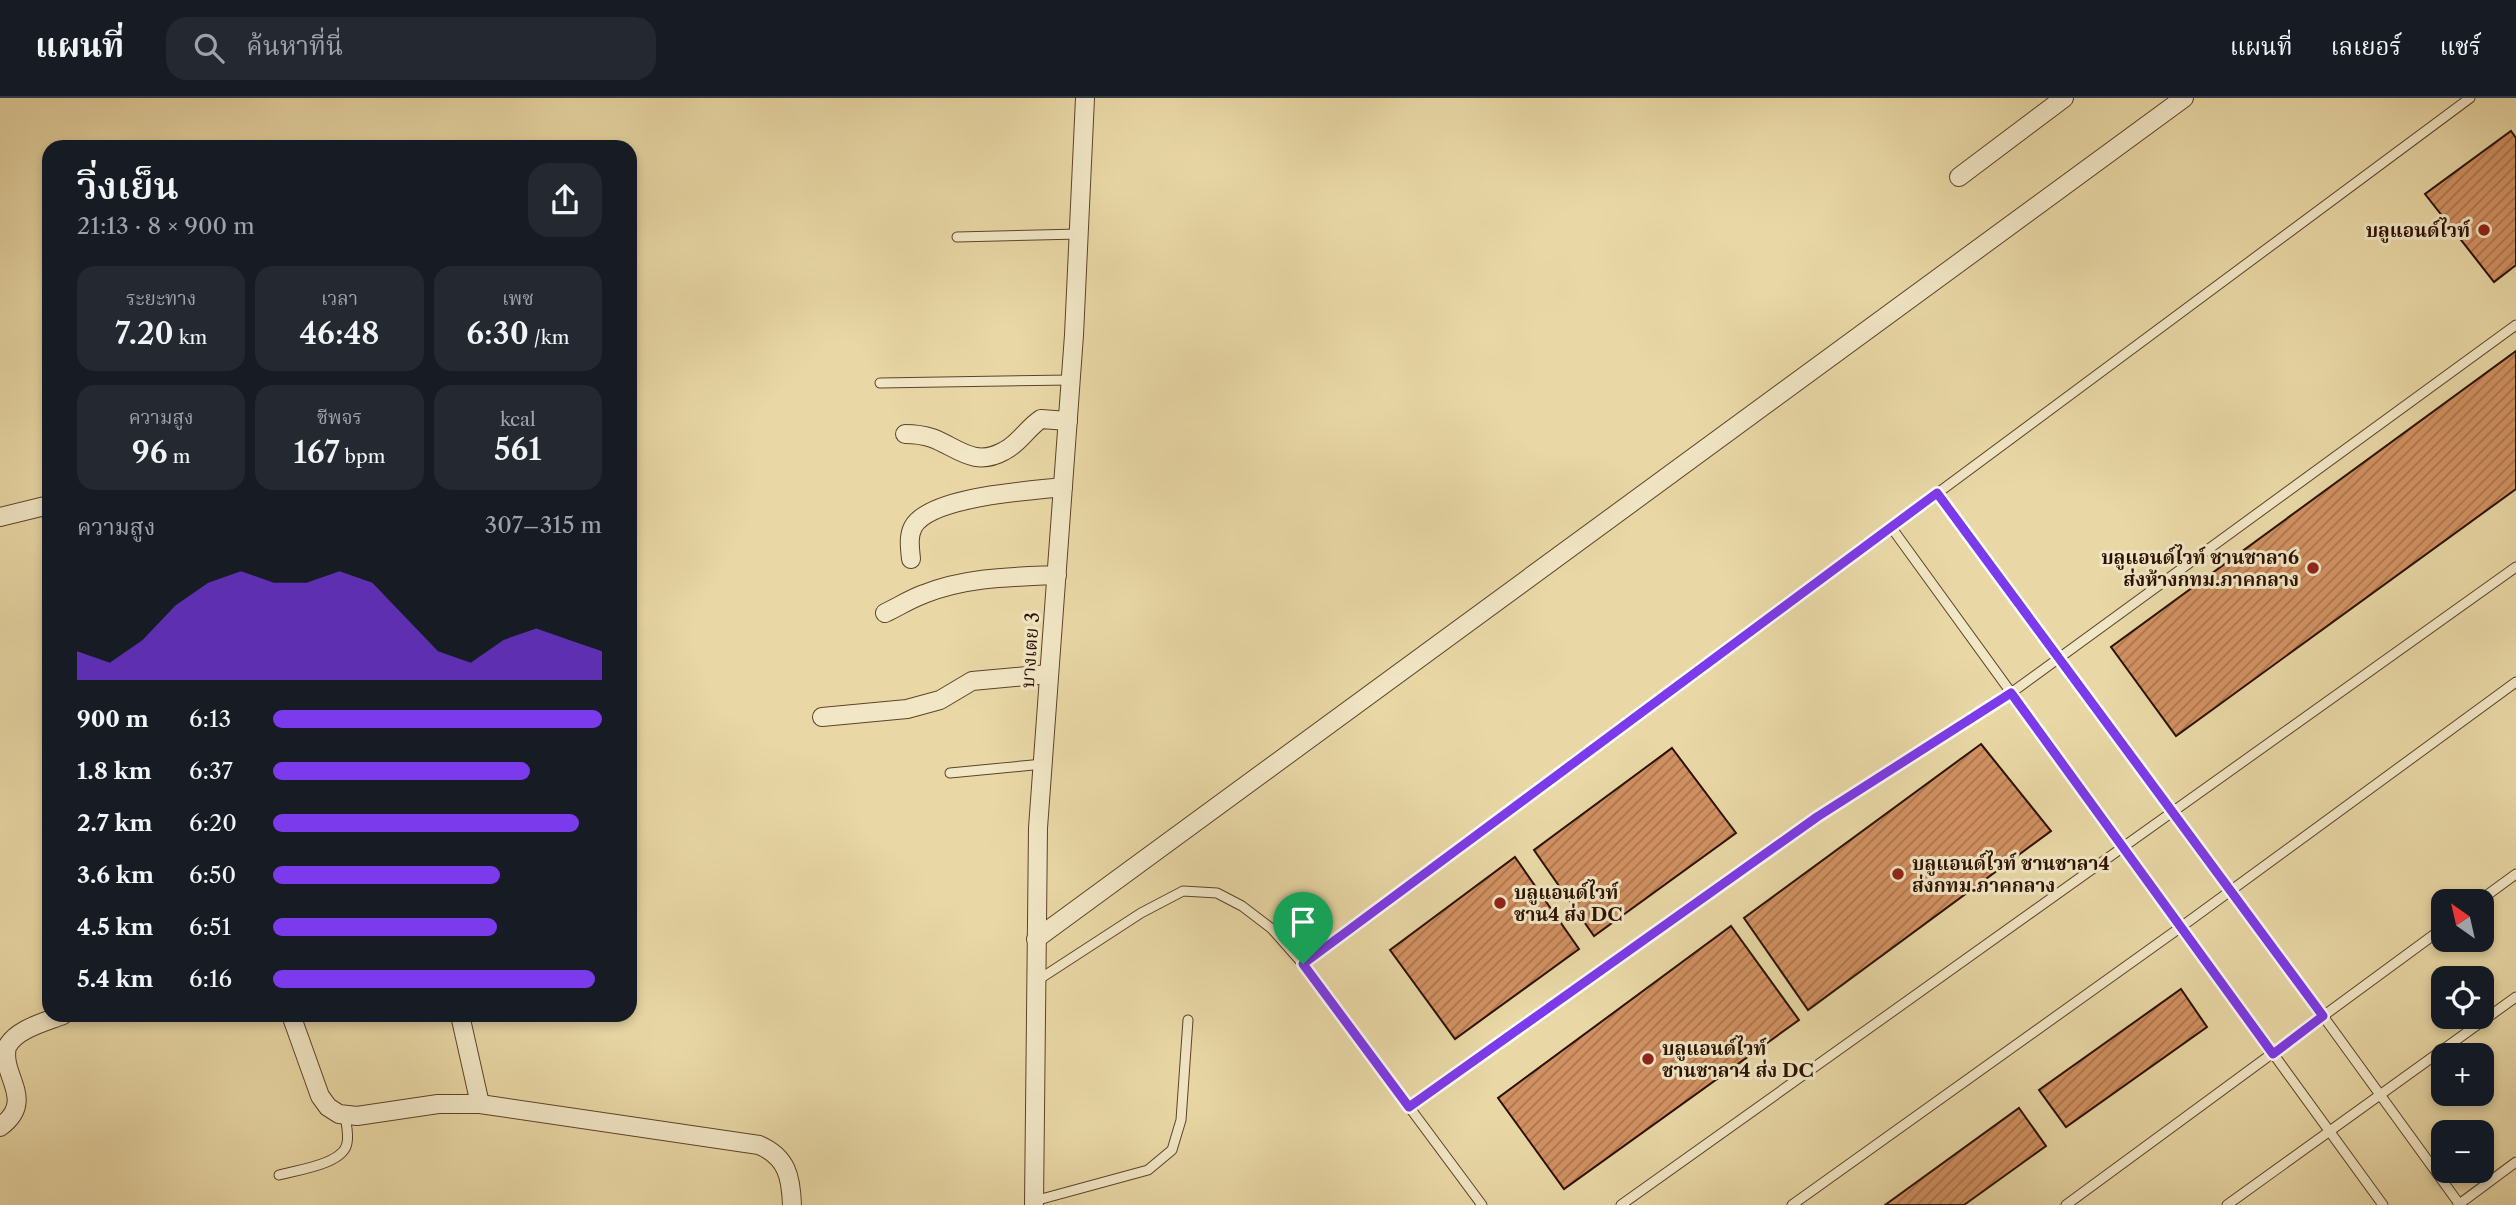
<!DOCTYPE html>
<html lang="th">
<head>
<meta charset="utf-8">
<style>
	:root { --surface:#171b24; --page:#242831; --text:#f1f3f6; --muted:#9ea1a6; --line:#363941; --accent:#7c3aed }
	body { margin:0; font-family:"Libre Caslon Text","Noto Serif Thai",serif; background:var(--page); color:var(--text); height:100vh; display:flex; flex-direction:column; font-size:26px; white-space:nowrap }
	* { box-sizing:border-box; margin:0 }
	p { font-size:23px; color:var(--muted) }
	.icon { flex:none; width:38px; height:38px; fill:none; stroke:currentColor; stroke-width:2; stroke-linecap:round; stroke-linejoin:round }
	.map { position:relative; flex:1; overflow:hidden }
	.sheet { position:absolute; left:42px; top:42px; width:595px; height:882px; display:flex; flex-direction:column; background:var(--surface); border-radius:21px; box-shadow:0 4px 10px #0003 }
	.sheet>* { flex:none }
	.needle { width:46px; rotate:326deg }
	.tools { position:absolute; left:2431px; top:791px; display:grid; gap:14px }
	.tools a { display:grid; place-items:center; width:63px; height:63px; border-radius:14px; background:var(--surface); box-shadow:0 4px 10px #0003; font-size:35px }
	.pin { position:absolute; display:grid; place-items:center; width:60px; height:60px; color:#fff; margin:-72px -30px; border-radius:50% 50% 50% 0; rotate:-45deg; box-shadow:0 0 7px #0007 }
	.pin .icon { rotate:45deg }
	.round { display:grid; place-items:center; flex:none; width:74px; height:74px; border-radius:21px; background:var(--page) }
	.head { display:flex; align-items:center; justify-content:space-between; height:119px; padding:0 35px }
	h1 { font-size:38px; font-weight:600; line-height:52px }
	.metrics { display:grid; grid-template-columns:repeat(3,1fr); gap:10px; height:119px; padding:7px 35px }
	.metrics div { display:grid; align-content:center; border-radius:18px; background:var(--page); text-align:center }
	.metrics b { font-size:30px; font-weight:600 }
	.metrics small { font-size:19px; font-weight:400 }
	.metrics p { font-size:19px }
	.chart { height:196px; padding:14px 35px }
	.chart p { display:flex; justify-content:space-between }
	.chart svg { width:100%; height:126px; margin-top:7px; fill:var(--accent); opacity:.7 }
	ul { padding:0 35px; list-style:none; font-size:23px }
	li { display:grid; grid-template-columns:112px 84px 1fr; align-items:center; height:52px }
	li i { height:18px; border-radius:9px; background:var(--accent) }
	header { display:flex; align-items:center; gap:42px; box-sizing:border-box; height:98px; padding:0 35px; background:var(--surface); border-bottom:2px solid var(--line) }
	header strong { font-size:33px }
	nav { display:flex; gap:38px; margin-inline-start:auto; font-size:24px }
	.search { width:490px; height:63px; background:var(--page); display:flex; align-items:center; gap:18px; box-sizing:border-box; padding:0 24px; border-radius:21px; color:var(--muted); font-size:26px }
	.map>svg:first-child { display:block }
</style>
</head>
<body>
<header>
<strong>แผนที่</strong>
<div class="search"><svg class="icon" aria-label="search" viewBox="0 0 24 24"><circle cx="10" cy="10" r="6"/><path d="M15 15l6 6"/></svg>ค้นหาที่นี่</div>
<nav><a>แผนที่</a><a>เลเยอร์</a><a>แชร์</a></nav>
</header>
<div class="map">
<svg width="2516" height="1107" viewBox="0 0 2516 1107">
	<defs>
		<pattern id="building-hatch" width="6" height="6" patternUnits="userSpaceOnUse" patternTransform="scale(1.75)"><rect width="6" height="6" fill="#d29162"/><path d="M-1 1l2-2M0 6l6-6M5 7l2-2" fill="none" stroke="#ab754e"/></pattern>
	</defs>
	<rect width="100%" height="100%" fill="#e9d8a6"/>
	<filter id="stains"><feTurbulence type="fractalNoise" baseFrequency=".00286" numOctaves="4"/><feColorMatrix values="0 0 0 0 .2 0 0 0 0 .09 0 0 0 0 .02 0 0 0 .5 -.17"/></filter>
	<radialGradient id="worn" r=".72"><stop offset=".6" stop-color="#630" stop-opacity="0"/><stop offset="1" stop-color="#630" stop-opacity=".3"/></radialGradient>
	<g fill="url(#building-hatch)" stroke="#2d1100" stroke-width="2">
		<path d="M2511,33L2516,40V167L2494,184L2425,96Z"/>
		<path d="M2516,253V391L2176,638L2111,549Z"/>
		<path d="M1981,646L2051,733L1808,912L1744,820Z"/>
		<path d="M1672,650L1736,735L1594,838L1534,752Z"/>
		<path d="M1515,759L1579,851L1455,941L1390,852Z"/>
		<path d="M1731,828L1799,922L1564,1091L1498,1000Z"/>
		<path d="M2181,891L2207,929L2066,1029L2039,992Z"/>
		<path d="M2019,1010L2046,1048L1964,1107H1885Z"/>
	</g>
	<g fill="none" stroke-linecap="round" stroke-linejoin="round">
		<g stroke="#5c432a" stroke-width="11">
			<g id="service">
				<path d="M957,139L1079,136"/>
				<path d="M880,285L1071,282"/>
				<path d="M1937,395L2323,918L2460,1107"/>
				<path d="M1891,429L2383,1107"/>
				<path d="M950,675L1043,666"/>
				<path d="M2479,803L2516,776"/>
				<path d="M1303,866L2470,0"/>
				<path d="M1038,882L1141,815L1183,793L1217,795L1242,808L1272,831L1303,866L1482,1107"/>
				<path d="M1409,1009L1817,720L2011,595L2516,227"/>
				<path d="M279,1077C297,1072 344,1066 347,1045C349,1036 346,1026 345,1017"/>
				<path d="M1034,1103L1148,1072L1172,1052L1181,1022L1188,922"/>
				<path d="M1621,1107L2516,469"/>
				<path d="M1792,1107L2181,829L2516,584"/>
				<path d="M2066,1107L2443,830"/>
				<path d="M2227,1107L2516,899"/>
				<path d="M2458,1107L2516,1064"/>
			</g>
		</g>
		<g stroke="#5c432a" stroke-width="20">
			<g id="minor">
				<path d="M1959,79L2064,0"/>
				<path d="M905,336C914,336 923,337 932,340C957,349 974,370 1004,353C1019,346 1027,330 1041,321L1068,323"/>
				<path d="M0,419L49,407"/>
				<path d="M911,461C910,450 908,439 913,429C930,398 1030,393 1063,389"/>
				<path d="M885,515C898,509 910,501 924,496C967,479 1011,479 1057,477"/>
				<path d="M822,619L907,611L940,602L972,583L1049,576"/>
				<path d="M1036,841L2184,0"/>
				<path d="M291,917L320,998L328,1009L339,1016L357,1018L438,1006H480L759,1047C787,1059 791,1079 792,1107"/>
				<path d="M460,917L480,1006"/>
				<path d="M0,1029C37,1002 0,978 7,949C16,931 45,924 63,917"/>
				<path d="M1034,1107L1038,730L1074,237L1085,0"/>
			</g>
		</g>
		<use href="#service" stroke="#f1e6c5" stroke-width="9"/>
		<use href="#minor" stroke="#f1e6c5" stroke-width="18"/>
	</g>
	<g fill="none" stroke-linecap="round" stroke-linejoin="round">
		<g stroke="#fff" stroke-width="14">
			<path id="route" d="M1937,395L2323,918L2273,956L2011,595L1817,719L1409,1009L1303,866Z"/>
		</g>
		<use href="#route" stroke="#7c3aed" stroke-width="9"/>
	</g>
	<g fill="#8f2418" stroke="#f1e6c5" stroke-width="2.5">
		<circle cx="2484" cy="132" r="7"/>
		<circle cx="2313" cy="470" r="7"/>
		<circle cx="1898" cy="776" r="7"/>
		<circle cx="1500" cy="805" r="7"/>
		<circle cx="1648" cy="961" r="7"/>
	</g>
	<g text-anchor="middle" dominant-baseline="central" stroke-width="6" stroke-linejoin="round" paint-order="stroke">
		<g font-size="19" font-weight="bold" fill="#2d1100" stroke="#f1e6c5" text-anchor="start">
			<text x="2470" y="132" text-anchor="end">บลูแอนด์ไวท์</text>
			<text x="2299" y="459" text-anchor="end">บลูแอนด์ไวท์ ชานชาลา6<tspan x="2299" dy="22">ส่งห้างกทม.ภาคกลาง</tspan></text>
			<text x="1912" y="765">บลูแอนด์ไวท์ ชานชาลา4<tspan x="1912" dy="22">ส่งกทม.ภาคกลาง</tspan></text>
			<text x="1514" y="794">บลูแอนด์ไวท์<tspan x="1514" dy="22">ชาน4 ส่ง DC</tspan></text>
			<text x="1662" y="950">บลูแอนด์ไวท์<tspan x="1662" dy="22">ชานชาลา4 ส่ง DC</tspan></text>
		</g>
		<g font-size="19" fill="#2d1100" stroke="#f1e6c5">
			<text transform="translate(1030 552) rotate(-86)">บางเตย 3</text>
		</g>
	</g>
	<rect width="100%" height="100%" filter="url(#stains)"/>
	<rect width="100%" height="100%" fill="url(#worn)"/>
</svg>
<div class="tools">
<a><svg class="needle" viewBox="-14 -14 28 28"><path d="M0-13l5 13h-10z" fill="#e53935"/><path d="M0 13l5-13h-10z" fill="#9ea1a6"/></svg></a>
<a><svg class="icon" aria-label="locate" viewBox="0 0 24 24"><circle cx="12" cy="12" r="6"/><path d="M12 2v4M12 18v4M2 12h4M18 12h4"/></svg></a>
<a>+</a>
<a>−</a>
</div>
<div class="pin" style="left:1303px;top:866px;background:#1e9e55"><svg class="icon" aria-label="arrive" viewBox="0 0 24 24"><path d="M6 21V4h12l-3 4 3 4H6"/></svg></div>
<section class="sheet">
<div class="head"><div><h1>วิ่งเย็น</h1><p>21:13 · 8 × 900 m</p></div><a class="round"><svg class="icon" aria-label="share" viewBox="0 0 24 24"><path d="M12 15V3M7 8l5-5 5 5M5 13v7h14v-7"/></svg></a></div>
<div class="metrics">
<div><p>ระยะทาง</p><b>7.20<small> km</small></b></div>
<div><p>เวลา</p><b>46:48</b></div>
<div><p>เพซ</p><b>6:30<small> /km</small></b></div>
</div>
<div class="metrics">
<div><p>ความสูง</p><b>96<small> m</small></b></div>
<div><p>ชีพจร</p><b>167<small> bpm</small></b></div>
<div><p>kcal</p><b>561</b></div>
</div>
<div class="chart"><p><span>ความสูง</span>307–315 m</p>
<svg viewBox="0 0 160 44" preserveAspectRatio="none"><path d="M0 44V34L10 38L20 30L30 18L40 10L50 6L60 10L70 10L80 6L90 10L100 22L110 34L120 38L130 30L140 26L150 30L160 34V44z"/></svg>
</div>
<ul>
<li><b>900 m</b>6:13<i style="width:100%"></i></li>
<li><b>1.8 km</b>6:37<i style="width:78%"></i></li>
<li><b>2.7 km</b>6:20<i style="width:93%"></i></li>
<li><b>3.6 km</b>6:50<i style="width:69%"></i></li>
<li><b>4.5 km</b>6:51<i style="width:68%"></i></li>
<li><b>5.4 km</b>6:16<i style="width:98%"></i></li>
</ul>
</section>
</div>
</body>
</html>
